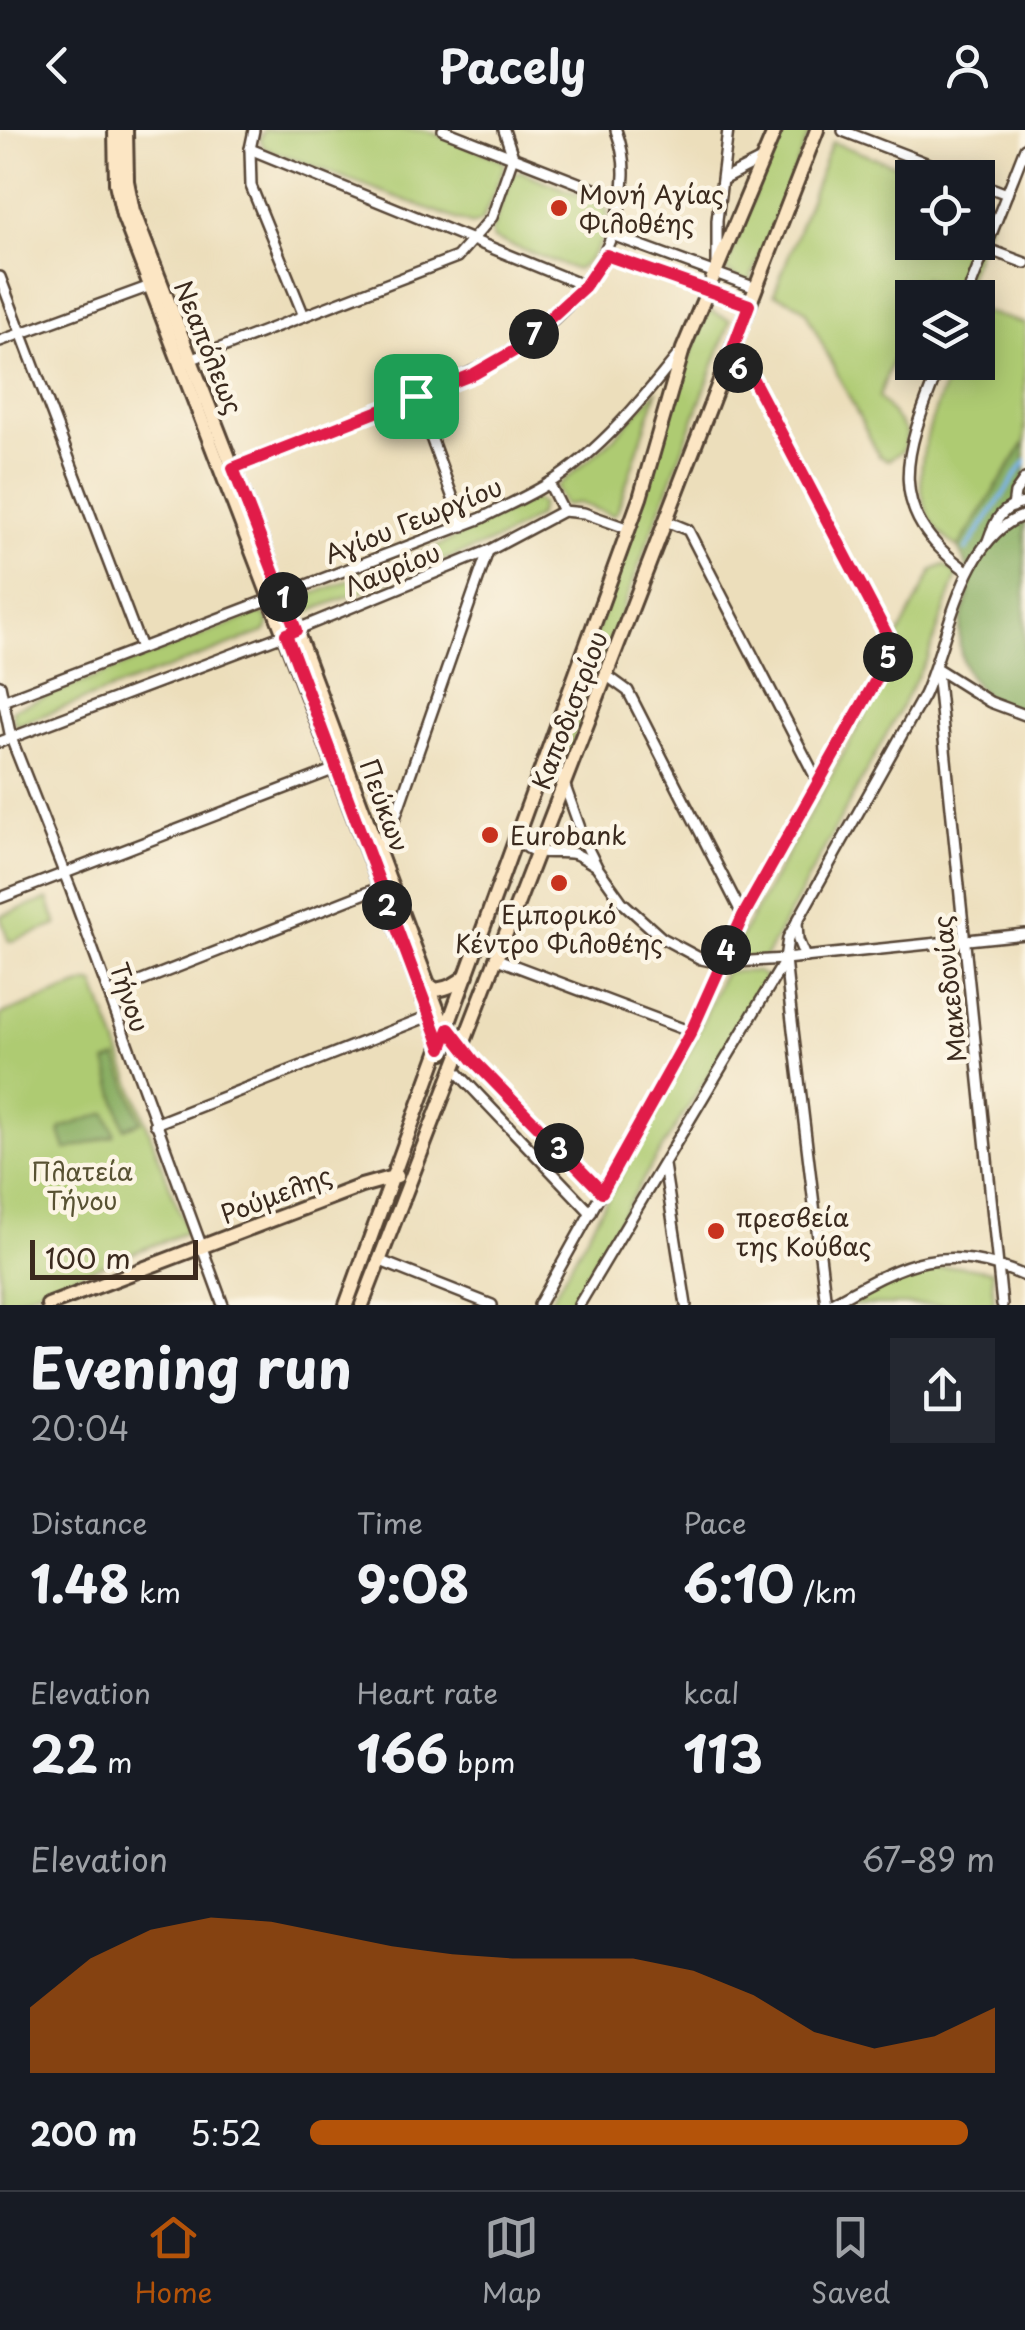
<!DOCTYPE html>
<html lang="en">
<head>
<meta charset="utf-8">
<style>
	:root { --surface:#171b24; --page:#242831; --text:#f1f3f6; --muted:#9ea1a6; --line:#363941; --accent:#b45309 }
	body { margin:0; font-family:"Playpen Sans",sans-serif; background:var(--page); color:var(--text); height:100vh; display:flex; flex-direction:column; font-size:38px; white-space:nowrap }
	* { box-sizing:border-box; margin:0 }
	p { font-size:32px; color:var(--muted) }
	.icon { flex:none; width:55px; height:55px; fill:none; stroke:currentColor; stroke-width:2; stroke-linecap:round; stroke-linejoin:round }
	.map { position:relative; height:1175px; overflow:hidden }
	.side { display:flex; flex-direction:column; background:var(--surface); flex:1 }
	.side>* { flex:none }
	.controls { position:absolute; left:895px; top:30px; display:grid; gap:20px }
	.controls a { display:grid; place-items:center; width:100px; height:100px; border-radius:0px; background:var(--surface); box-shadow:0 5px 25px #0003; font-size:50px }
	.scale { position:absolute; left:30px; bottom:25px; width:168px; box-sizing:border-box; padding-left:10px; border:5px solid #3b2a1e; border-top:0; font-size:28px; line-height:35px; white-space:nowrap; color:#3b2a1e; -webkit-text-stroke:8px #fcf5e5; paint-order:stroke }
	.pin { position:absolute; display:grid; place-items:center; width:85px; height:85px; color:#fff; margin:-42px; border-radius:20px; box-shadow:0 5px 15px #0006 }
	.km { position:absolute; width:50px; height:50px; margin:-25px; border-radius:50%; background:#222; color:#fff; font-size:28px; line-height:50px; text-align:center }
	.round { display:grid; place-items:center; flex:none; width:105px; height:105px; border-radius:0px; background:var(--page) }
	.summary { display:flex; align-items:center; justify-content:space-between; height:170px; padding:0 30px }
	h1 { font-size:55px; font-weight:700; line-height:75px }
	.figures { display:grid; grid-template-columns:repeat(3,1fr); gap:15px; height:170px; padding:10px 30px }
	.figures div { display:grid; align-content:center }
	.figures b { font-size:50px; font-weight:700 }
	.figures small { font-size:28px; font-weight:400 }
	.figures p { font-size:28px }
	.chart { height:280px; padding:20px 30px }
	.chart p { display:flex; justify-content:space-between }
	.chart svg { width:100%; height:180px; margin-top:10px; fill:var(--accent); opacity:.7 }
	ul { padding:0 30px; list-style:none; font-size:32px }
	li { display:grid; grid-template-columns:160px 120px 1fr; align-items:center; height:75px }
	li i { height:25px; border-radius:12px; background:var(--accent) }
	header { display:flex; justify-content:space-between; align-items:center; height:130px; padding:0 30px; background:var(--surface); font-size:45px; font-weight:700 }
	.dock { display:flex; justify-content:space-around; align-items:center; height:140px; border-top:2px solid var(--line); background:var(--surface); font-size:28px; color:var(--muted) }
	.dock a { display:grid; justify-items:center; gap:5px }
	.dock .on { color:var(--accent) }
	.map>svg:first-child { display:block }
</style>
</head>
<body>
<header><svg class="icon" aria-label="back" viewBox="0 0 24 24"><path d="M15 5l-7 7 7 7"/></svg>Pacely<svg class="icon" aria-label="person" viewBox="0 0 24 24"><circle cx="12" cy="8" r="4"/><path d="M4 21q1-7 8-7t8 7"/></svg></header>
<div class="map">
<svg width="1025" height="1175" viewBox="0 0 1025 1175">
	<rect width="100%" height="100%" fill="#fcf5e5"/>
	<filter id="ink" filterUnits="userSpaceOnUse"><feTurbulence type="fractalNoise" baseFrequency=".01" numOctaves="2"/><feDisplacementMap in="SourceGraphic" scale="20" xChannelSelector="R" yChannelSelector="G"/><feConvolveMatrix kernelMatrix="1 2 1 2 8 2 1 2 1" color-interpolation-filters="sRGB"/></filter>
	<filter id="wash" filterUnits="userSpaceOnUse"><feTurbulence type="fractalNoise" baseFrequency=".0048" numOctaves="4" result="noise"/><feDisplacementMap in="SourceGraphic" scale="40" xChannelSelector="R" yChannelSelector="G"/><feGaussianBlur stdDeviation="2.25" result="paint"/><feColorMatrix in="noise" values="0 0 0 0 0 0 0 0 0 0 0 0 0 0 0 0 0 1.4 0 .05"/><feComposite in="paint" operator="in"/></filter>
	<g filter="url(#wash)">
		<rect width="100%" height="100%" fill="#ecdebb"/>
		<g fill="#aecb72" stroke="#747a48" stroke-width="2.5">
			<path d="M264,0H425L501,29L505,35L482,91L472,95L264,18L260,9Z"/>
			<path d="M779,0H811L749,153L725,141Z"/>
			<path d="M832,12L927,47L912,48V112H978V66L996,73L962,162L923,148L915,167L912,168V176L879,267L907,303L903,321L888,330L879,326L805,180L796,173L774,164Z"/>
			<path d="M520,41L606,76C613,98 595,130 576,140L494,109L491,103L513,44Z"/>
			<path d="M708,180L730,190L728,197L580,594L561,638H555L553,631L701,193Z"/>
			<path d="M978,180L1025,194V312L958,418C951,412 940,405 935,397C902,347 935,283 953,233L978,232Z"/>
			<path d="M658,259L617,382L612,385L579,373L564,375L556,357L613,309Z"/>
			<path d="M533,369L541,374L538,386L502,408L300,485L293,477L302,468L434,418Z"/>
			<path d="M944,435L957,445L928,527L769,821L764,828L737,829L735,817L892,537L898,521L897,508L933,440Z"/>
			<path d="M259,483L266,486L269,495L264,502L20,594L15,595L12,580L16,578Z"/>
			<path d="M48,769L57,795L9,812L0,786Z"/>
			<path d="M734,841L758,842L766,847L765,855L651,1036L568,1175H548L692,917L721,848L725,842Z"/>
			<path d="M86,853H94L187,1102L0,1175V885Z"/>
			<path d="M960,1136L992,1141L994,1175H848C889,1149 911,1140 960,1136Z"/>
		</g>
		<g fill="#8aaf64" stroke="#626c41" stroke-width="2.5">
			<path d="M1025,312V581C979,576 953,537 961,492C963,478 973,460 970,447C969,437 962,427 958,418Z"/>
			<path d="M117,928L141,992L124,998L106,932Z"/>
			<path d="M106,983L114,1002L113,1006L66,1020L60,1002L61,998Z"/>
		</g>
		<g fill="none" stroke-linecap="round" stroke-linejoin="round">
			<path stroke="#7bb5ec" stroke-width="4" d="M966,420L1025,332"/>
		</g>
	</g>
	<g filter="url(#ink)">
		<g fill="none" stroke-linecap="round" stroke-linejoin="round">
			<g stroke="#564536" stroke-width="14">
				<g id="street">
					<path d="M254,0L250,19L251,56L304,186"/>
					<path d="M443,0L622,70"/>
					<path d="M843,1L965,48"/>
					<path d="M250,19L585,156"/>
					<path d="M724,49L763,29"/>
					<path d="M978,53L1007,64"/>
					<path d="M612,105L756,158"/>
					<path d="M985,118L1025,133"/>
					<path d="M606,125L749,175"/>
					<path d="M717,132V90L728,0"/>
					<path d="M0,147L141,518"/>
					<path d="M966,168L1025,18"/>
					<path d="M0,211L153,155"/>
					<path d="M187,231L457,127L492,87L513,27L504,0"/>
					<path d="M941,232C907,319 879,378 967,441"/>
					<path d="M416,266L463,396"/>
					<path d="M229,340C281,318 333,299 385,278C481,241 587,199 617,89C625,56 628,33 616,0"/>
					<path d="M549,353L563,381"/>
					<path d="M1013,377L1015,363L1025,349"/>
					<path d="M666,391L688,400L818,652"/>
					<path d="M988,411C995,390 1002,376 1025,373"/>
					<path d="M936,538L990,572L1025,585"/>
					<path d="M937,541L1002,1175"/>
					<path d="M606,545L628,561L743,786"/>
					<path d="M0,555L11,608L71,760L223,1175"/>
					<path d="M0,572L482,388C505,376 529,366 551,352C600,321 642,270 678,225"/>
					<path d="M0,612L286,504L488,421L563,381L584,383L629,399"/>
					<path d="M539,642L547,639L561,645L586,715L597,737L622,772L662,808L701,829L720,833L785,829L1025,804"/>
					<path d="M518,705C527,730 551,720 571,723C580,724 587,731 595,735"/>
					<path d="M377,722L395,688L488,421"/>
					<path d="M0,768L338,638"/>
					<path d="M797,792L798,810L805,827"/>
					<path d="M497,829L691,902"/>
					<path d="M109,864L386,755"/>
					<path d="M461,917L602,1063"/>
					<path d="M453,938L591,1083"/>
					<path d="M155,994L429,886"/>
					<path d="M664,1035L686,1175"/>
					<path d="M378,1130L492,1175"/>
					<path d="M539,1175L691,902L743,786L894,518L748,241L727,235"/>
					<path d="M579,1175L784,832"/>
					<path d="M826,1175L789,866L785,829L788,808L924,565C949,510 961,406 1025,385"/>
					<path d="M828,1175C903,1134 940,1110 1025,1146"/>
				</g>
			</g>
			<g stroke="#564536" stroke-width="18">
				<g id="secondary">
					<path d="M115,0L116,53L123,85L444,922"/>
					<path d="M126,0L127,51L133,81L296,500L440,886L461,917"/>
					<path d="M429,855L436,860C449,858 457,854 467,845"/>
					<path d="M48,1175L361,1056L397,1046"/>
					<path d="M346,1175L640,368L683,219L775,0"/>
					<path d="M362,1175L817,0"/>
				</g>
			</g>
			<use href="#street" stroke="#fff" stroke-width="9"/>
			<use href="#secondary" stroke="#fce6c4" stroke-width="12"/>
		</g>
	</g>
	<g fill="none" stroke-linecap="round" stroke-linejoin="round" filter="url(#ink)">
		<g stroke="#fff" stroke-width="20">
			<path id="route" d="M606,125L749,175L727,234L748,240L894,518L743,786L691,902L602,1062L474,931L449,899L442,918L286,504L296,500L233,338L474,244L514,221L585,156Z"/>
		</g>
		<use href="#route" stroke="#e11d48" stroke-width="12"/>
	</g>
	<g fill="#c8321e" stroke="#fcf5e5" stroke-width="4">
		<circle cx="559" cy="78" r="10"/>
		<circle cx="490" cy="705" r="10"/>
		<circle cx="559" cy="753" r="10"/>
		<circle cx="716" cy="1101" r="10"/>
	</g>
	<g text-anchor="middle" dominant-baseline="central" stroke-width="9" stroke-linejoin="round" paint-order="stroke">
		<g font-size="25" fill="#3b2a1e" stroke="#fcf5e5" text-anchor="start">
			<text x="579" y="64">Μονή Αγίας<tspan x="579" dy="29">Φιλοθέης</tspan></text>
			<text x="510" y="705">Eurobank</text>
			<text x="559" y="784" text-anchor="middle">Εμπορικό<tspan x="559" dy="29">Κέντρο Φιλοθέης</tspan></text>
			<text x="736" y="1087">πρεσβεία<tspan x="736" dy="29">της Κούβας</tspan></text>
		</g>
		<g font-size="25" fill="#3b2a1e" stroke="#fcf5e5">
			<text transform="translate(209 217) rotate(68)">Νεαπόλεως</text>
			<text transform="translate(413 390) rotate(-22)">Αγίου Γεωργίου</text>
			<text transform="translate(392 439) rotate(-22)">Λαυρίου</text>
			<text transform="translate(569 580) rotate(-69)">Καποδιστρίου</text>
			<text transform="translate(385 675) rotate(70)">Πεύκων</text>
			<text transform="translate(949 859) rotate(-96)">Μακεδονίας</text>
			<text transform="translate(130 867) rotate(71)">Τήνου</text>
			<text transform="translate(276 1064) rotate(-21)">Ρούμελης</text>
		</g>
		<g font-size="25" fill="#585233" stroke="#fcf5e5">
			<text x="82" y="1041">Πλατεία<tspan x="82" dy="29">Τήνου</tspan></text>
		</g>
	</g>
</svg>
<div class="controls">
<a><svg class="icon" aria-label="locate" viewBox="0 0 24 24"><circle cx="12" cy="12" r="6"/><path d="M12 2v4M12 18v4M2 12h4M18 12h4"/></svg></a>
<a><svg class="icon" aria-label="layers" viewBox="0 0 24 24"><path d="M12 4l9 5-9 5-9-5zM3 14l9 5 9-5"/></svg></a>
</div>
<div class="scale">100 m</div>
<div class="pin" style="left:416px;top:266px;background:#1e9e55"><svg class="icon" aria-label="arrive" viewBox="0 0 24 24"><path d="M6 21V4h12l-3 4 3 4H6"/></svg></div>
<b class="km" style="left:283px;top:467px">1</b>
<b class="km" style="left:387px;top:775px">2</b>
<b class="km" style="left:559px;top:1018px">3</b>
<b class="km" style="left:726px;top:820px">4</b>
<b class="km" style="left:888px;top:527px">5</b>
<b class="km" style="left:738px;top:238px">6</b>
<b class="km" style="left:534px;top:204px">7</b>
</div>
<section class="side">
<div class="summary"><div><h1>Evening run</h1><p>20:04</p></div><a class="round"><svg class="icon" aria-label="share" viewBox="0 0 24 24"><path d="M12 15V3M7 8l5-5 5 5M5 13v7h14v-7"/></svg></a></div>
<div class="figures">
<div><p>Distance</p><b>1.48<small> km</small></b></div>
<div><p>Time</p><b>9:08</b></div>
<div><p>Pace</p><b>6:10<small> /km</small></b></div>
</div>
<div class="figures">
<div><p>Elevation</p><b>22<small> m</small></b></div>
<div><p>Heart rate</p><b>166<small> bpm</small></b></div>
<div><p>kcal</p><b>113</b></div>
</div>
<div class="chart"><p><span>Elevation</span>67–89 m</p>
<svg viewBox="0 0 160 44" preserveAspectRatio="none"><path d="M0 44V28L10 16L20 9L30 6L40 7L50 10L60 13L70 15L80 16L90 16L100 16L110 19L120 25L130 34L140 38L150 35L160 28V44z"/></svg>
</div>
<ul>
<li><b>200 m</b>5:52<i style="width:96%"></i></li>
</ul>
</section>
<nav class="dock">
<a class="on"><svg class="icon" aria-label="home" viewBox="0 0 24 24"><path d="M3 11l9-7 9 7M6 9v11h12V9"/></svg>Home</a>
<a><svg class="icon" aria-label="map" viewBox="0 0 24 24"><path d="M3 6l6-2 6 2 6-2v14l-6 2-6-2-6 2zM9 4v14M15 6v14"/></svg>Map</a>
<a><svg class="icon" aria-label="saved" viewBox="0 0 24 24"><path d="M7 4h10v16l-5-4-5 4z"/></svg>Saved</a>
</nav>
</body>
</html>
